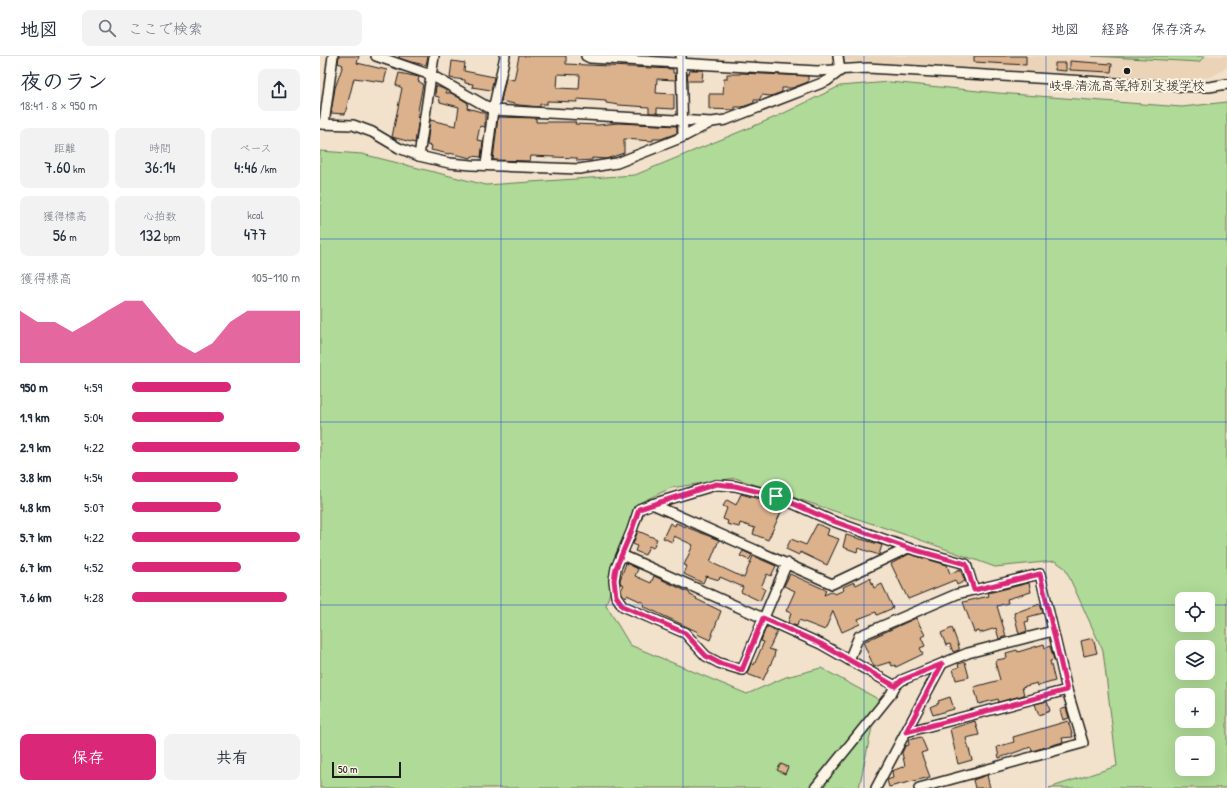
<!DOCTYPE html>
<html lang="ja">
<head>
<meta charset="utf-8">
<style>
	:root { --surface:#fff; --page:#f2f2f3; --text:#1f2937; --muted:#747a83; --line:#e0e1e3; --accent:#db2777 }
	body { margin:0; font-family:"Patrick Hand","Klee One",sans-serif; background:var(--page); color:var(--text); height:100vh; display:flex; flex-direction:column; font-size:15px; white-space:nowrap }
	* { box-sizing:border-box; margin:0 }
	p { font-size:13px; color:var(--muted) }
	.icon { flex:none; width:22px; height:22px; fill:none; stroke:currentColor; stroke-width:2; stroke-linecap:round; stroke-linejoin:round }
	.map { position:relative; flex:1; overflow:hidden }
	.sheet { display:flex; flex-direction:column; background:var(--surface); width:320px }
	.sheet>* { flex:none }
	.controls { position:absolute; left:855px; top:536px; display:grid; gap:8px }
	.controls a { display:grid; place-items:center; width:40px; height:40px; border-radius:8px; background:var(--surface); box-shadow:0 4px 16px #0002; font-size:20px }
	.scale { position:absolute; left:12px; bottom:10px; width:69px; box-sizing:border-box; padding-left:4px; border:2px solid #1c1c1c; border-top:0; font-size:11px; line-height:14px; white-space:nowrap; color:#1c1c1c; -webkit-text-stroke:3px #fcf5e5; paint-order:stroke }
	.pin { position:absolute; display:grid; place-items:center; width:34px; height:34px; color:#fff; margin:-17px; border:2px solid #fff; border-radius:50%; box-shadow:0 1px 4px #0007 }
	.round { display:grid; place-items:center; flex:none; width:42px; height:42px; border-radius:8px; background:var(--page) }
	.overview { display:flex; align-items:center; justify-content:space-between; height:68px; padding:0 20px }
	h1 { font-size:22px; font-weight:600; line-height:30px }
	.metrics { display:grid; grid-template-columns:repeat(3,1fr); gap:6px; height:68px; padding:4px 20px }
	.metrics div { display:grid; align-content:center; border-radius:8px; background:var(--page); text-align:center }
	.metrics b { font-size:17px; font-weight:600 }
	.metrics small { font-size:11px; font-weight:400 }
	.metrics p { font-size:11px }
	.chart { height:112px; padding:8px 20px }
	.chart p { display:flex; justify-content:space-between }
	.chart svg { width:100%; height:72px; margin-top:4px; fill:var(--accent); opacity:.7 }
	.button { display:flex; gap:8px; margin-top:auto; padding:8px 20px }
	.button a { flex:1; height:46px; border-radius:8px; background:var(--accent); color:#fff; font-size:16px; font-weight:600; line-height:46px; text-align:center }
	.button a+a { background:var(--page); color:var(--text) }
	ul { padding:0 20px; list-style:none; font-size:13px }
	li { display:grid; grid-template-columns:64px 48px 1fr; align-items:center; height:30px }
	li i { height:10px; border-radius:5px; background:var(--accent) }
	header { display:flex; align-items:center; gap:24px; box-sizing:border-box; height:56px; padding:0 20px; background:var(--surface); border-bottom:1px solid var(--line) }
	header strong { font-size:19px }
	nav { display:flex; gap:22px; margin-inline-start:auto; font-size:14px }
	.search { width:280px; height:36px; background:var(--page); display:flex; align-items:center; gap:10px; box-sizing:border-box; padding:0 14px; border-radius:8px; color:var(--muted); font-size:15px }
	main { display:flex; flex:1; min-height:0 }
	.map>svg:first-child { display:block }
</style>
</head>
<body>
<header>
<strong>地図</strong>
<div class="search"><svg class="icon" aria-label="search" viewBox="0 0 24 24"><circle cx="10" cy="10" r="6"/><path d="M15 15l6 6"/></svg>ここで検索</div>
<nav><a>地図</a><a>経路</a><a>保存済み</a></nav>
</header>
<main>
<section class="sheet">
<div class="overview"><div><h1>夜のラン</h1><p>18:41 · 8 × 950 m</p></div><a class="round"><svg class="icon" aria-label="share" viewBox="0 0 24 24"><path d="M12 15V3M7 8l5-5 5 5M5 13v7h14v-7"/></svg></a></div>
<div class="metrics">
<div><p>距離</p><b>7.60<small> km</small></b></div>
<div><p>時間</p><b>36:14</b></div>
<div><p>ペース</p><b>4:46<small> /km</small></b></div>
</div>
<div class="metrics">
<div><p>獲得標高</p><b>56<small> m</small></b></div>
<div><p>心拍数</p><b>132<small> bpm</small></b></div>
<div><p>kcal</p><b>477</b></div>
</div>
<div class="chart"><p><span>獲得標高</span>105–110 m</p>
<svg viewBox="0 0 160 44" preserveAspectRatio="none"><path d="M0 44V12L10 19L20 19L30 25L40 19L50 12L60 6L70 6L80 19L90 32L100 38L110 32L120 19L130 12L140 12L150 12L160 12V44z"/></svg>
</div>
<ul>
<li><b>950 m</b>4:59<i style="width:59%"></i></li>
<li><b>1.9 km</b>5:04<i style="width:55%"></i></li>
<li><b>2.9 km</b>4:22<i style="width:100%"></i></li>
<li><b>3.8 km</b>4:54<i style="width:63%"></i></li>
<li><b>4.8 km</b>5:07<i style="width:53%"></i></li>
<li><b>5.7 km</b>4:22<i style="width:100%"></i></li>
<li><b>6.7 km</b>4:52<i style="width:65%"></i></li>
<li><b>7.6 km</b>4:28<i style="width:92%"></i></li>
</ul>
<div class="button"><a>保存</a><a>共有</a></div>
</section>
<div class="map">
<svg width="907" height="732" viewBox="0 0 907 732">
	<rect width="100%" height="100%" fill="#f2e1cb"/>
	<filter id="ink" filterUnits="userSpaceOnUse"><feTurbulence type="fractalNoise" baseFrequency=".025" numOctaves="2"/><feDisplacementMap in="SourceGraphic" scale="8" xChannelSelector="R" yChannelSelector="G"/><feConvolveMatrix kernelMatrix="1 2 1 2 8 2 1 2 1" color-interpolation-filters="sRGB"/></filter>
	<g filter="url(#ink)">
		<path fill="#ebd3b8" d="M524,0H907V11L893,20L873,24L525,5Z"/>
		<g fill="#b0da97" stroke="#667b5a" fill-rule="evenodd">
			<path d="M772,0H885L879,6Z"/>
			<path d="M570,26L678,37L862,51L907,46V732H729L797,710L783,595L745,512L735,505L675,511L595,482L415,422L351,432L317,448L286,549L310,589L427,638L466,621L501,612L558,643L539,732H0V95L42,98L166,129L315,119L458,60L520,30ZM862,543H888V569H862ZM862,591H888V617H862ZM862,639H888V665H862ZM862,687H888V713H862Z"/>
		</g>
		<g fill="#dcb28d" stroke="#1c1c1c" fill-rule="evenodd">
			<path d="M19,0H39L37,7L67,14L64,26L34,22L25,58L11,57L15,32L23,9L18,7Z"/>
			<path d="M79,0H108L106,9L91,6L79,2Z"/>
			<path d="M199,0H246V8L353,13V17H355L356,24L337,23L336,37L354,38V53L337,52V57H329V51L299,49L286,47V45L257,43V46L227,45V48H220V51L199,49L181,45L186,22L194,24ZM238,18L260,19L259,33L237,32Z"/>
			<path d="M654,0H706V9L654,6Z"/>
			<path d="M132,5L145,7L144,15L174,21L171,34L152,31L153,28L145,27V24L130,22Z"/>
			<path d="M750,5L792,8L791,16L750,14Z"/>
			<path d="M735,7H746V15L735,14Z"/>
			<path d="M370,14H383L382,25H368L367,18H369Z"/>
			<path d="M79,17L99,21L98,25L103,28L97,60L99,62L95,87L72,81L82,32L76,29Z"/>
			<path d="M420,17L488,20V26L472,32H462V36L451,40L442,39L439,44H434V47L422,51H415V54L389,53V38H403L404,23H407V18H420Z"/>
			<path d="M116,30L126,34V37H131L148,47L147,52L165,57V71L160,70L157,84L163,85L161,101L152,100L151,102L129,97V98L111,94L112,90L107,89L110,64L136,70L139,51L120,46L119,41L115,40Z"/>
			<path d="M178,61L216,62V66H256L255,68L278,69L298,67L357,70V77L341,83H333V85L304,83V97L286,103L272,102V104L257,105V102L211,100L210,105L173,104Z"/>
			<path d="M421,438L464,450L448,484L433,478L435,472L420,467L419,471L407,468L408,465L403,463L407,452L403,450L407,444L416,449Z"/>
			<path d="M350,467L355,470L356,467L399,484L390,506L424,522L433,500L456,510L451,520L447,518L441,531L445,533L440,545L421,536L423,531L400,521L399,524L386,520L383,527L364,518L367,510L364,509L373,489L354,480L352,486L343,482Z"/>
			<path d="M497,468L509,473L507,479L519,483L507,509L480,496L479,499L466,493L471,483L486,489Z"/>
			<path d="M318,475L337,483L333,492L329,490L325,499L315,495L317,490L313,488Z"/>
			<path d="M526,479L562,489L559,499L538,492L537,496L523,491Z"/>
			<path d="M423,495L432,499L429,504L420,500Z"/>
			<path d="M589,498L627,509L630,518L640,513L645,525L637,529L635,524L588,543L571,508Z"/>
			<path d="M306,507L318,513L315,520L331,527L334,520L370,537V539L377,542L376,543L401,555L390,584L377,578L378,576L323,550L324,547L307,539L306,541L303,539L301,534L304,529L300,527V524Z"/>
			<path d="M470,518L506,534L504,539L511,536L515,538L524,534L523,531L534,526L536,529L550,522L554,532L562,528L573,552L557,559L556,556L538,563L540,568L522,576L513,555L505,574L479,564L477,570L468,567L471,557L466,555L475,535L464,530Z"/>
			<path d="M709,527L711,536L687,543L688,547L677,550L686,580L679,583L676,572L660,577L659,575L654,576L643,546L669,540L668,537Z"/>
			<path d="M720,548L723,557L708,561L709,565L705,566L707,575L699,578L694,557Z"/>
			<path d="M596,562L605,579L601,581L605,590L600,592L603,598L576,611L575,609L572,610L570,606L554,611L543,586Z"/>
			<path d="M446,571L457,576L449,593L455,595L454,601L443,624L427,618L431,607L434,609L444,586L441,585Z"/>
			<path d="M632,572L639,591V594L633,596L630,588L626,589L621,577Z"/>
			<path d="M773,582L777,597L764,600L761,585Z"/>
			<path d="M724,588L725,592L730,590L734,604L730,605L735,625L718,630L717,627L702,631L704,639L679,646L678,643L659,648L654,631L680,624L675,606L677,604L687,602L686,597L697,594L698,596Z"/>
			<path d="M645,606L649,621L636,624L633,613L639,611L638,608Z"/>
			<path d="M630,641L634,653L613,659L610,651L619,647L618,645Z"/>
			<path d="M727,645L730,655L719,659L715,648Z"/>
			<path d="M746,652L749,662L743,664L740,654Z"/>
			<path d="M655,665L659,679L646,682L652,704L638,708L630,673Z"/>
			<path d="M748,665L753,681L742,682L743,686L712,695L711,691L679,702L677,691L694,686L693,681Z"/>
			<path d="M601,681L607,695L601,697L610,721L569,731L567,724L573,722L572,715L585,710L582,697L585,690L589,689L588,684Z"/>
			<path d="M461,708L468,711L465,718L457,714Z"/>
			<path d="M667,719L670,732H655L653,724Z"/>
		</g>
		<g fill="none" stroke-linecap="round" stroke-linejoin="round">
			<g stroke="#1c1c1c" stroke-width="12">
				<g id="minor">
					<path d="M56,0L111,19L173,54L392,66L406,64L507,25L520,15"/>
					<path d="M266,0L270,2L497,15L548,12L848,30L889,31L907,28"/>
					<path d="M361,0L363,81"/>
					<path d="M518,0L520,15"/>
					<path d="M0,68L33,69L52,76L79,92L99,100L129,107L152,109L259,113L297,107L363,81L390,67"/>
					<path d="M4,68L13,0"/>
					<path d="M99,100L114,0"/>
					<path d="M166,109L173,54L185,0"/>
					<path d="M332,448L396,429L415,430L456,440L510,464L588,492"/>
					<path d="M302,499L501,588L575,630"/>
					<path d="M467,507L422,614L399,607L386,600L365,577L303,550L296,540L294,524L296,512L312,474L319,453L332,448L512,528L588,492L646,508L654,534"/>
					<path d="M529,604L539,580L637,538L720,518L747,634L763,687L599,732"/>
					<path d="M586,676L747,634"/>
					<path d="M495,732L571,638L575,630L582,624L648,597L733,575"/>
					<path d="M556,732L622,608"/>
				</g>
			</g>
			<use href="#minor" stroke="#fcf5e5" stroke-width="9"/>
		</g>
	</g>
	<g fill="none" stroke-linecap="round" stroke-linejoin="round" filter="url(#ink)">
		<g stroke="#fff" stroke-width="8">
			<path id="route" d="M396,428L415,430L456,440L510,464L588,492L646,508L654,534L720,518L747,634L586,676L622,608L582,624L575,630L501,588L443,562L422,614L399,607L386,600L365,577L303,550L296,540L294,524L296,512L312,474L319,453Z"/>
		</g>
		<use href="#route" stroke="#db2777" stroke-width="5"/>
	</g>
	<path fill="none" stroke="#1d4ed8" stroke-width="1" stroke-opacity="0.55" d="M181,0V732M363,0V732M544,0V732M726,0V732M0,183H907M0,366H907M0,549H862M888,549H907"/>
	<circle fill="#1c1c1c" stroke="#fcf5e5" stroke-width="1.5" cx="807" cy="15" r="4"/>
	<g text-anchor="middle" dominant-baseline="central" stroke-width="4" stroke-linejoin="round" paint-order="stroke">
		<g font-size="13" fill="#1c1c1c" stroke="#fcf5e5">
			<text x="807" y="29">岐阜清流高等特別支援学校</text>
		</g>
	</g>
</svg>
<div class="controls">
<a><svg class="icon" aria-label="locate" viewBox="0 0 24 24"><circle cx="12" cy="12" r="6"/><path d="M12 2v4M12 18v4M2 12h4M18 12h4"/></svg></a>
<a><svg class="icon" aria-label="layers" viewBox="0 0 24 24"><path d="M12 4l9 5-9 5-9-5zM3 14l9 5 9-5"/></svg></a>
<a>+</a>
<a>−</a>
</div>
<div class="scale">50 m</div>
<div class="pin" style="left:456px;top:440px;background:#1e9e55"><svg class="icon" aria-label="arrive" viewBox="0 0 24 24"><path d="M6 21V4h12l-3 4 3 4H6"/></svg></div>
</div>
</main>
</body>
</html>
